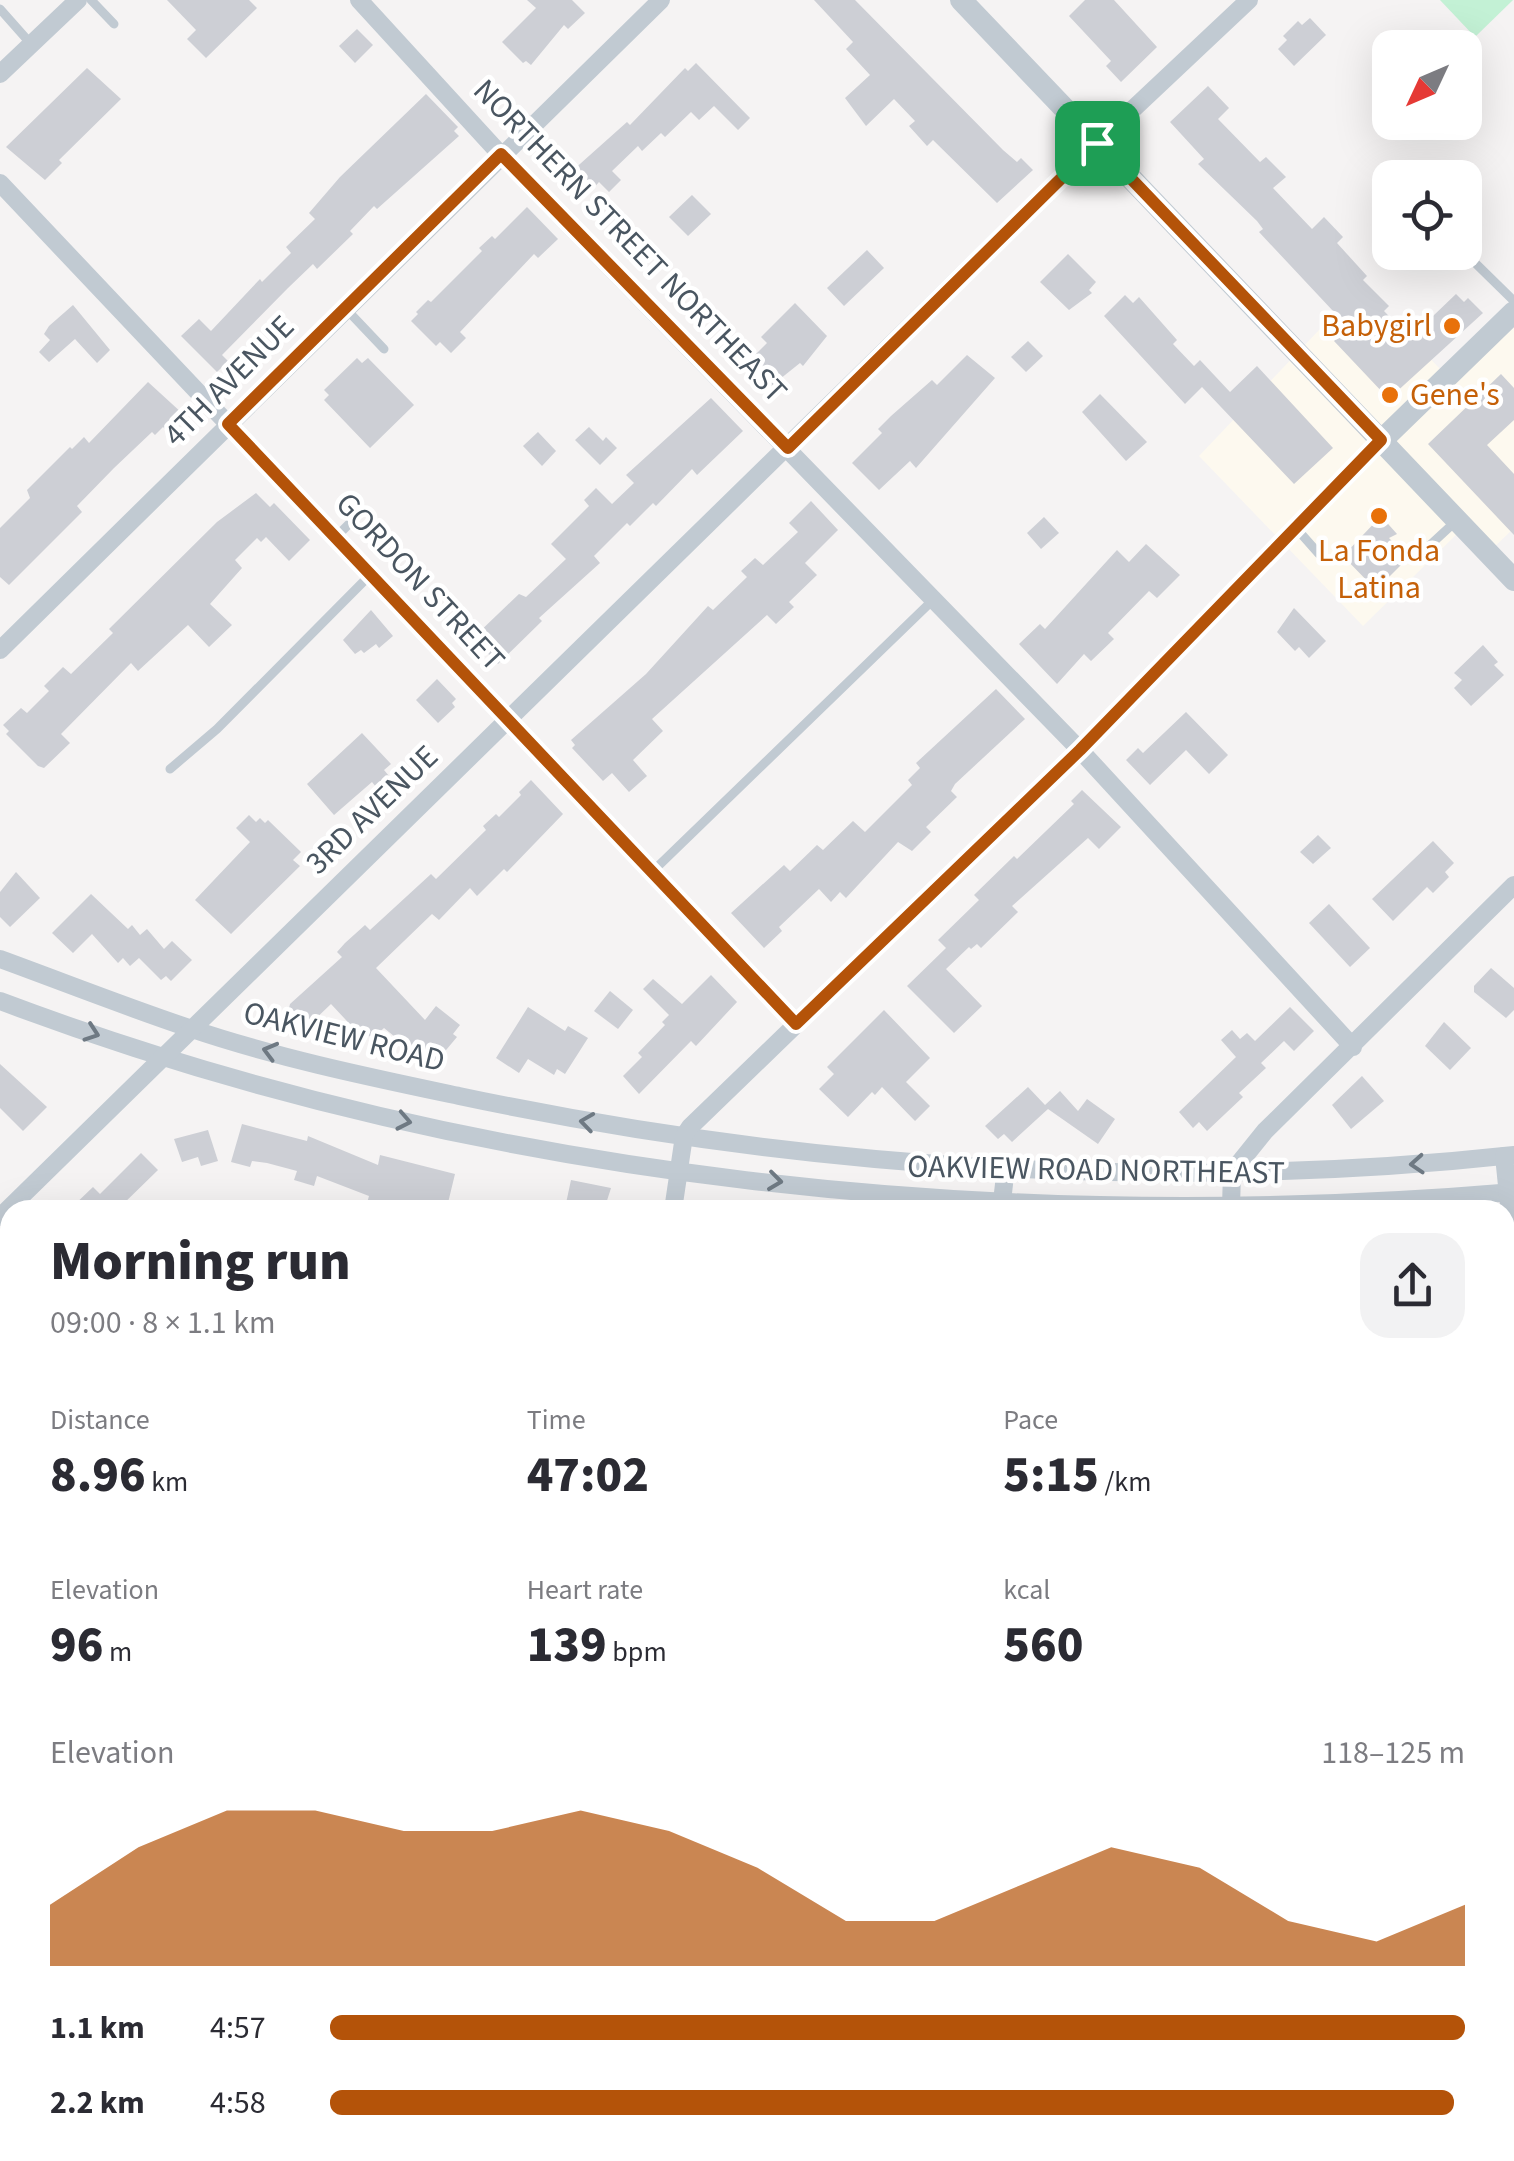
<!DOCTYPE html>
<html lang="en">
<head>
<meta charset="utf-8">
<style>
	:root { --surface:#fff; --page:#f2f2f3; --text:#2b2b33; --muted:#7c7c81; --accent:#b45309 }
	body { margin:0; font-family:"Source Sans 3",sans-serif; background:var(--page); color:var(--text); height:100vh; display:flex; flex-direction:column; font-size:38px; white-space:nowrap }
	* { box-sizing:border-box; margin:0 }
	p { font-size:32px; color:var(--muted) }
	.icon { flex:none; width:55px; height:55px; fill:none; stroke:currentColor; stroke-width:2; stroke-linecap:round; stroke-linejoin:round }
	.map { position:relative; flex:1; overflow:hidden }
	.side { position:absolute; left:0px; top:1200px; width:1515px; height:962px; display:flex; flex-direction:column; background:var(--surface); border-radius:30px 30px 0 0; box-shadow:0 10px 40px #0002 }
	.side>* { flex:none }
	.needle { width:65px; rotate:226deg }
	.controls { position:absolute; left:1372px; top:30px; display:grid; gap:20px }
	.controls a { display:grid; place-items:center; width:110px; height:110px; border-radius:20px; background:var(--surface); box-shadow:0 10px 40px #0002; font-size:50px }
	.pin { position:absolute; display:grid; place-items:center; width:85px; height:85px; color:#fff; margin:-42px; border-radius:20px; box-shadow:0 5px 15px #0006 }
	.round { display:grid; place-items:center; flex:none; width:105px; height:105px; border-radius:30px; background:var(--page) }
	.headline { display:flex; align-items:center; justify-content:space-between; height:170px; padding:0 50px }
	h1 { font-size:55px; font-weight:800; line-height:75px }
	.metrics { display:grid; grid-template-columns:repeat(3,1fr); gap:15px; height:170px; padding:10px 50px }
	.metrics div { display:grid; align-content:center }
	.metrics b { font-size:50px; font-weight:800 }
	.metrics small { font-size:28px; font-weight:400 }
	.metrics p { font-size:28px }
	.chart { height:280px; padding:20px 50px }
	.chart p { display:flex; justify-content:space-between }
	.chart svg { width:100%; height:180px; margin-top:10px; fill:var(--accent); opacity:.7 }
	ul { padding:0 50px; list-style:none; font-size:32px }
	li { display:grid; grid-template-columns:160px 120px 1fr; align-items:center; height:75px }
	li i { height:25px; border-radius:12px; background:var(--accent) }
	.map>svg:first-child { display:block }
</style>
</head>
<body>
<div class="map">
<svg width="1514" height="2161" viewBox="0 0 1514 2161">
	<rect width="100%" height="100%" fill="#f5f3f3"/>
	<path fill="#fdf9ef" d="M1360,287L1450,379L1514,316V528L1487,554L1462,529L1363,626L1199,456Z"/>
	<g fill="#c3f1d5">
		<path d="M1440,0H1513L1475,37Z"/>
		<path d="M0,1681L10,1687V1812L0,1822Z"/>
	</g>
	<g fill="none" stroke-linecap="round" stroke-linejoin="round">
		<g stroke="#90daee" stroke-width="6">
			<path d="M0,1760L10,1756"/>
			<path d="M1505,1874L1514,1878"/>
		</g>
	</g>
	<g fill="#cdcfd5">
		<path d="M167,0H249L257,8L206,58L187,39L196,30Z"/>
		<path d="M527,0H572L585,13L568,29L564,25L531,65L526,61L523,63L502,42L536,8Z"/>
		<path d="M814,0H855L1003,150L1017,162L1021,158L1033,170L997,203L933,140L927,146L909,126L915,121L894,99L866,126L845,98L870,75L846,49L853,42Z"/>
		<path d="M1085,0H1114L1157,47L1121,82L1106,66L1111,61L1069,16Z"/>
		<path d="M1310,18L1326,35L1294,66L1278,49L1287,40L1283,36L1298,21L1302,25Z"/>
		<path d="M357,29L373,45L355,63L339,46Z"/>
		<path d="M696,63L750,118L738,130L714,106L699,120L691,112L665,137L661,133L642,151L638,146L612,171L621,180L609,192L599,182L590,192L571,172L627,122L630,125L685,68L688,71Z"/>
		<path d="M87,68L121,99L59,160L62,163L45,180L6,147Z"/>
		<path d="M1208,86L1229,108L1218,119L1260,162L1266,157L1286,177L1273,188L1312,229L1324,217L1343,237L1337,243L1367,276L1363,280L1389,306L1384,311L1410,338L1456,294L1464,302L1468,298L1483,313L1393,395H1385L1334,341L1348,327L1259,232L1263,229L1257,221L1198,164L1204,159L1170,122Z"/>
		<path d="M426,94L458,127L454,131L459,136L377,209L374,206L350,231L353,234L317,269L313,264L288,288L222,355L228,361L217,372L181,336L199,319L211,331L260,279L262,282L291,253L286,247L315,219L309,213L340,177Z"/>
		<path d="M692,195L711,214L688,236L669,217Z"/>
		<path d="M527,207L558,239L538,258L534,254L460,332L466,338L451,353L440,342L436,346L411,321L418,314L416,312L428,300L431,302L482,251L479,248L492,236L495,239Z"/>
		<path d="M867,250L884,268L844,306L827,288Z"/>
		<path d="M1068,254L1096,282L1089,290L1092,293L1069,310L1040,282Z"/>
		<path d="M1125,295L1133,303L1139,297L1177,340L1173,344L1194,366L1200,360L1230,392L1257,366L1333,448L1294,484L1202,387L1185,404L1104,316Z"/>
		<path d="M795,303L827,336L803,366L800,363L770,387L746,364L767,343L761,337Z"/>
		<path d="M73,305L110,350L97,363L75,339L49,362L39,352L50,340L44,334L49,326Z"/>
		<path d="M1028,341L1043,356L1026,372L1011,357Z"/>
		<path d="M967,355L995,378L916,468L910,461L879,490L852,463L882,433L878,429L891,416L932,380L937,385Z"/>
		<path d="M357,358L362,363L368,358L414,405L370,448L324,400L329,395L324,390Z"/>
		<path d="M1501,374L1514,388V420L1487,445L1514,474V535L1428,444Z"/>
		<path d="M148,382L183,414L166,430L163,427L155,435L152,432L114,468L77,506L82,512L9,585L0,577V528L30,498L27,490L70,447L72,449L84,437L89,443Z"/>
		<path d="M1100,394L1147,442L1126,461L1082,412Z"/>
		<path d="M711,398L743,431L697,475L692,469L656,506L653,503L630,526L627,523L594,556L600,563L539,618L542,621L498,664L473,638L519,594L526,597L566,559L551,544L589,506L584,500L596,488L612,504L634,483L626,475Z"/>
		<path d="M589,427L603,441L606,437L617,448L600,465L575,440Z"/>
		<path d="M538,432L556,451L542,466L523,446Z"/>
		<path d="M256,493L270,507L274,503L310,540L289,561L266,537L261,542L257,538L235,560L242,568L210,604L232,625L209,647L188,625L138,671L131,663L61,734L70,743L44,768L38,766L6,734L9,731L3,725L21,708L27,713L49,691L44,686L63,667L71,674L113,633L109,629L217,522Z"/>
		<path d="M811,501L838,530L805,563L817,575L789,602L794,607L776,624L767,615L652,719L663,731L633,760L647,776L629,792L612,773L603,781L572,748L575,745L571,740L646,674L708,606L713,610L747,577L741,571L755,558L763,565L798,532L789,523Z"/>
		<path d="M1381,516L1397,534L1389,538L1408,558L1376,590L1343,556Z"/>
		<path d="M1044,517L1059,533L1041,549L1027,533Z"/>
		<path d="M1146,544L1180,575L1157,598L1149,591L1108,633L1114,639L1091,661L1084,654L1057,684L1019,644L1040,624L1045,629L1117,550L1129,562Z"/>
		<path d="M1294,608L1326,641L1309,658L1299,647L1295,651L1277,632Z"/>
		<path d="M371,610L393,636L379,648L376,644L364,653L361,650L355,654L343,640Z"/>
		<path d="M1483,645L1498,662L1494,665L1504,675L1471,706L1454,688L1462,680L1454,673Z"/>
		<path d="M437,679L456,699L452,703L455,707L438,723L416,700Z"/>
		<path d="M996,689L1025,719L955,784L951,791L957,797L926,827L931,832L912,851L898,842L846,898L840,892L831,902L819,889L779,927L782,931L764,948L731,913L784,865L790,871L817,845L823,850L853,821L865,832L912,785L908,780L920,768L916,763Z"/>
		<path d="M1186,712L1228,755L1209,774L1186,750L1150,785L1126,760L1138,748L1143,753Z"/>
		<path d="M362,733L391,764L384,770L389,776L376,787L372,782L334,815L307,784Z"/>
		<path d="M531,780L563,814L507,872L504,869L477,896L470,888L439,920L432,914L376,968L425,1020L436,1006L460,1025L453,1034L457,1037L436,1062L424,1053L421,1058L384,1028L372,1039L364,1030L359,1034L331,1004L308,1026L301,1018L297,1022L288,1012L290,1004L342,957L337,952L345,943L365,925L370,930L431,874L436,879L486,830L483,826L496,814L499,817L521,795L519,792Z"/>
		<path d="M1082,790L1121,827L1099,849L1088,838L1012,906L1018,912L981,948L977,944L971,949L969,947L946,969L982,1006L954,1033L907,986L946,948L938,940L979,900L974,895L1014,856L1017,859L1074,804L1071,801Z"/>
		<path d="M249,815L256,822L260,818L265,823L268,820L301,852L293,860L300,866L231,934L195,900L250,842L236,828Z"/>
		<path d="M1318,835L1331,848L1313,864L1300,852Z"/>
		<path d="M1433,841L1454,863L1445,872L1449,877L1433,893L1427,887L1393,921L1372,899Z"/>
		<path d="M16,872L40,898L10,927L0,917V892Z"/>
		<path d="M91,894L128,929L132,925L140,935L147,929L164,949L172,941L192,960L171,981L166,976L161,980L139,958L130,966L123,958L118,963L92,934L73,953L52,933Z"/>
		<path d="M1329,904L1370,948L1350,967L1309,923Z"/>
		<path d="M1491,968L1514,988V1010L1506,1018L1474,992V986Z"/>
		<path d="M711,975L737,1002L696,1046L691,1041L639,1094L623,1076L642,1057L638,1053L665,1025L662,1022L669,1015L643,989L653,979L682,1004Z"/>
		<path d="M610,991L633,1010L618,1029L594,1011Z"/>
		<path d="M528,1007L565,1031L568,1026L588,1038L565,1074L557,1069L554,1075L528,1059L519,1073L496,1058Z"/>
		<path d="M1290,1007L1314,1031L1294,1051L1284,1041L1261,1063L1266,1068L1239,1093L1243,1097L1207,1131L1199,1122L1193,1128L1179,1112L1236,1057L1221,1040L1232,1030L1240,1039L1247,1033L1255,1041Z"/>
		<path d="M884,1010L930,1058L906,1082L930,1106L915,1121L882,1087L875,1095L872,1092L848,1117L819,1089L834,1074L827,1067Z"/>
		<path d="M1444,1022L1471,1048L1450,1070L1425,1046Z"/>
		<path d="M0,1064L47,1107L23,1131L0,1108Z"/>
		<path d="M1362,1076L1384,1101L1351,1129L1332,1105Z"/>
		<path d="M1028,1087L1045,1105L1060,1091L1078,1111L1087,1099L1115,1119L1098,1144L1048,1109L1012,1142L1004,1134L998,1139L985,1126Z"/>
		<path d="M242,1124L307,1141L308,1136L378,1165L380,1155L455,1174L447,1207L365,1210L369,1196L317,1176L314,1186L294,1180L297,1171L267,1163L252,1161L250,1167L231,1162Z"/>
		<path d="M208,1130L218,1161L201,1166L198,1157L182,1162L174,1139Z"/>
		<path d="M141,1153L158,1170L117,1210H69L93,1187L100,1194Z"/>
		<path d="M571,1180L611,1188L604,1210L565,1208Z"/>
	</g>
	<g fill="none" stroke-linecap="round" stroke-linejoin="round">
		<g stroke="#c1cad2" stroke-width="9">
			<path d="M91,0L114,24"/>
			<path d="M0,9L31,44"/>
			<path d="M1464,252L1514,301"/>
			<path d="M347,310L384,349"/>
			<path d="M1296,528L1319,554"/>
			<path d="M336,537L358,515"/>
			<path d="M1429,546L1455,522"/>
			<path d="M170,769L217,729L371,574"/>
			<path d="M652,872L934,599"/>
			<path d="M0,1502L10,1500"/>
		</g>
		<g stroke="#c1cad2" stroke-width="18">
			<path d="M359,0L501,155L1080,750L1353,1047"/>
			<path d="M0,74L78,0"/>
			<path d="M0,183L796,1024"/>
			<path d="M0,650L661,0"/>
			<path d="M0,959C63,982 126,1007 189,1028C277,1058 369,1077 459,1096C803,1169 1164,1193 1514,1155"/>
			<path d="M0,1001C478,1181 1006,1235 1514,1192"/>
			<path d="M1504,1156L1514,1254"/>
			<path d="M1231,1207L1232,1172L1265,1131L1514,885"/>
			<path d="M673,1210L684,1136L690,1127L1080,750L1381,441"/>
			<path d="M1001,1210L1006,1167"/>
			<path d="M0,1217L1097,143L1249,0"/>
			<path d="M1505,1565H1514"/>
			<path d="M0,1628L10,1633"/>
			<path d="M0,2070L10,2060"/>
			<path d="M1505,2087L1514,2074"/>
			<path d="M1126,2152L1134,2161"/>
			<path d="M1355,2152L1366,2161"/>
			<path d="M389,2161L398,2152"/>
			<path d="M816,2161L824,2152"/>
			<path d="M1467,2161L1471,2152"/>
		</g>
		<g stroke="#c1cad2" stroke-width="22">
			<path d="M961,0L1514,580"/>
			<path d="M1381,441L1514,312"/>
		</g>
	</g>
	<defs><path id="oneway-chevron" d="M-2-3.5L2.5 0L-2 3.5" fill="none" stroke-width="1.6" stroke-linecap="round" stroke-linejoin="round" transform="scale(2.5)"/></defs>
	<g stroke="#6e7983">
		<use href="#oneway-chevron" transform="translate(92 1033) rotate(19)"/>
		<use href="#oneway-chevron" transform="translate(270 1051) rotate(-165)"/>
		<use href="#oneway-chevron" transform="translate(404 1121) rotate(11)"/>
		<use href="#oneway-chevron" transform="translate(587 1122) rotate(-172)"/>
		<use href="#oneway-chevron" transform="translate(1417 1164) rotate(176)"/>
		<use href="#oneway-chevron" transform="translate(775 1181) rotate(7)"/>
	</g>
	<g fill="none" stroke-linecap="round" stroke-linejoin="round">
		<g stroke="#fff" stroke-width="20">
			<path id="route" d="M1097,143L1381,440L1080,750L796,1024L228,424L501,154L788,448Z"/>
		</g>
		<use href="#route" stroke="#b45309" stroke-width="12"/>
	</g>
	<g fill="#e8710a" stroke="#fff" stroke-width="4">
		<circle cx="1452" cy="326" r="10"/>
		<circle cx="1390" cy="395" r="10"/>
		<circle cx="1379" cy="516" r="10"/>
	</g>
	<g text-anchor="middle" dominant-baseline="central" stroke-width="9" stroke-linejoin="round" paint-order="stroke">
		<g font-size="32" fill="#4a5661" stroke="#fff">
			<text transform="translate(630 241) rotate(46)">NORTHERN STREET NORTHEAST</text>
			<text transform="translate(229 381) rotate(-45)">4TH AVENUE</text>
			<text transform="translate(420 582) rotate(47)">GORDON STREET</text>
			<text transform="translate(372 810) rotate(-44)">3RD AVENUE</text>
			<text transform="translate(344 1037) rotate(14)">OAKVIEW ROAD</text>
			<text transform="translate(1096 1170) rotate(1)">OAKVIEW ROAD NORTHEAST</text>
		</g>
		<g font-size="32" fill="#c56008" stroke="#fff" text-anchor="end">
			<text x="1432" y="326">Babygirl</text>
			<text x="1410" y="395" text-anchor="start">Gene's</text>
			<text x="1379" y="551" text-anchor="middle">La Fonda<tspan x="1379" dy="37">Latina</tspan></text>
		</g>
	</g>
</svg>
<div class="controls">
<a><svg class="needle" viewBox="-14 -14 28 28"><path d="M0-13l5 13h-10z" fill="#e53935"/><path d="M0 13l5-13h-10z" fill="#7c7c81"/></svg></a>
<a><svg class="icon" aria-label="locate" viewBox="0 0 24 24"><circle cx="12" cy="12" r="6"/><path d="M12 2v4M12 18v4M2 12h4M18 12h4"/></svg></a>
</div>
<div class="pin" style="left:1097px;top:143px;background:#1e9e55"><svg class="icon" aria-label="arrive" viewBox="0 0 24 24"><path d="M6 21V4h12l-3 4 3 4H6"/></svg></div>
<section class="side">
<div class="headline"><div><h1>Morning run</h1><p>09:00 · 8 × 1.1 km</p></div><a class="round"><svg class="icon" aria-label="share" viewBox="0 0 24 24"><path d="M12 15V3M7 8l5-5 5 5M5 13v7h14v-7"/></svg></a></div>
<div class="metrics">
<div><p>Distance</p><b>8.96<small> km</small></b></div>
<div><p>Time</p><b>47:02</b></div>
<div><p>Pace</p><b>5:15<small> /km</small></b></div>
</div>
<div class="metrics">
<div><p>Elevation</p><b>96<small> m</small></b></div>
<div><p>Heart rate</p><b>139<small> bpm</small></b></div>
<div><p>kcal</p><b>560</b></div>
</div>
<div class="chart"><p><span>Elevation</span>118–125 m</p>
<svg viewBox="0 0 160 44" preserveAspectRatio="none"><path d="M0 44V29L10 15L20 6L30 6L40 11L50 11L60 6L70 11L80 20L90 33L100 33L110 24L120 15L130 20L140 33L150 38L160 29V44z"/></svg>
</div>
<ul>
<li><b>1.1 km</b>4:57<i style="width:100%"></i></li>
<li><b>2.2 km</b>4:58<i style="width:99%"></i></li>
</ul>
</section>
</div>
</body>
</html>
